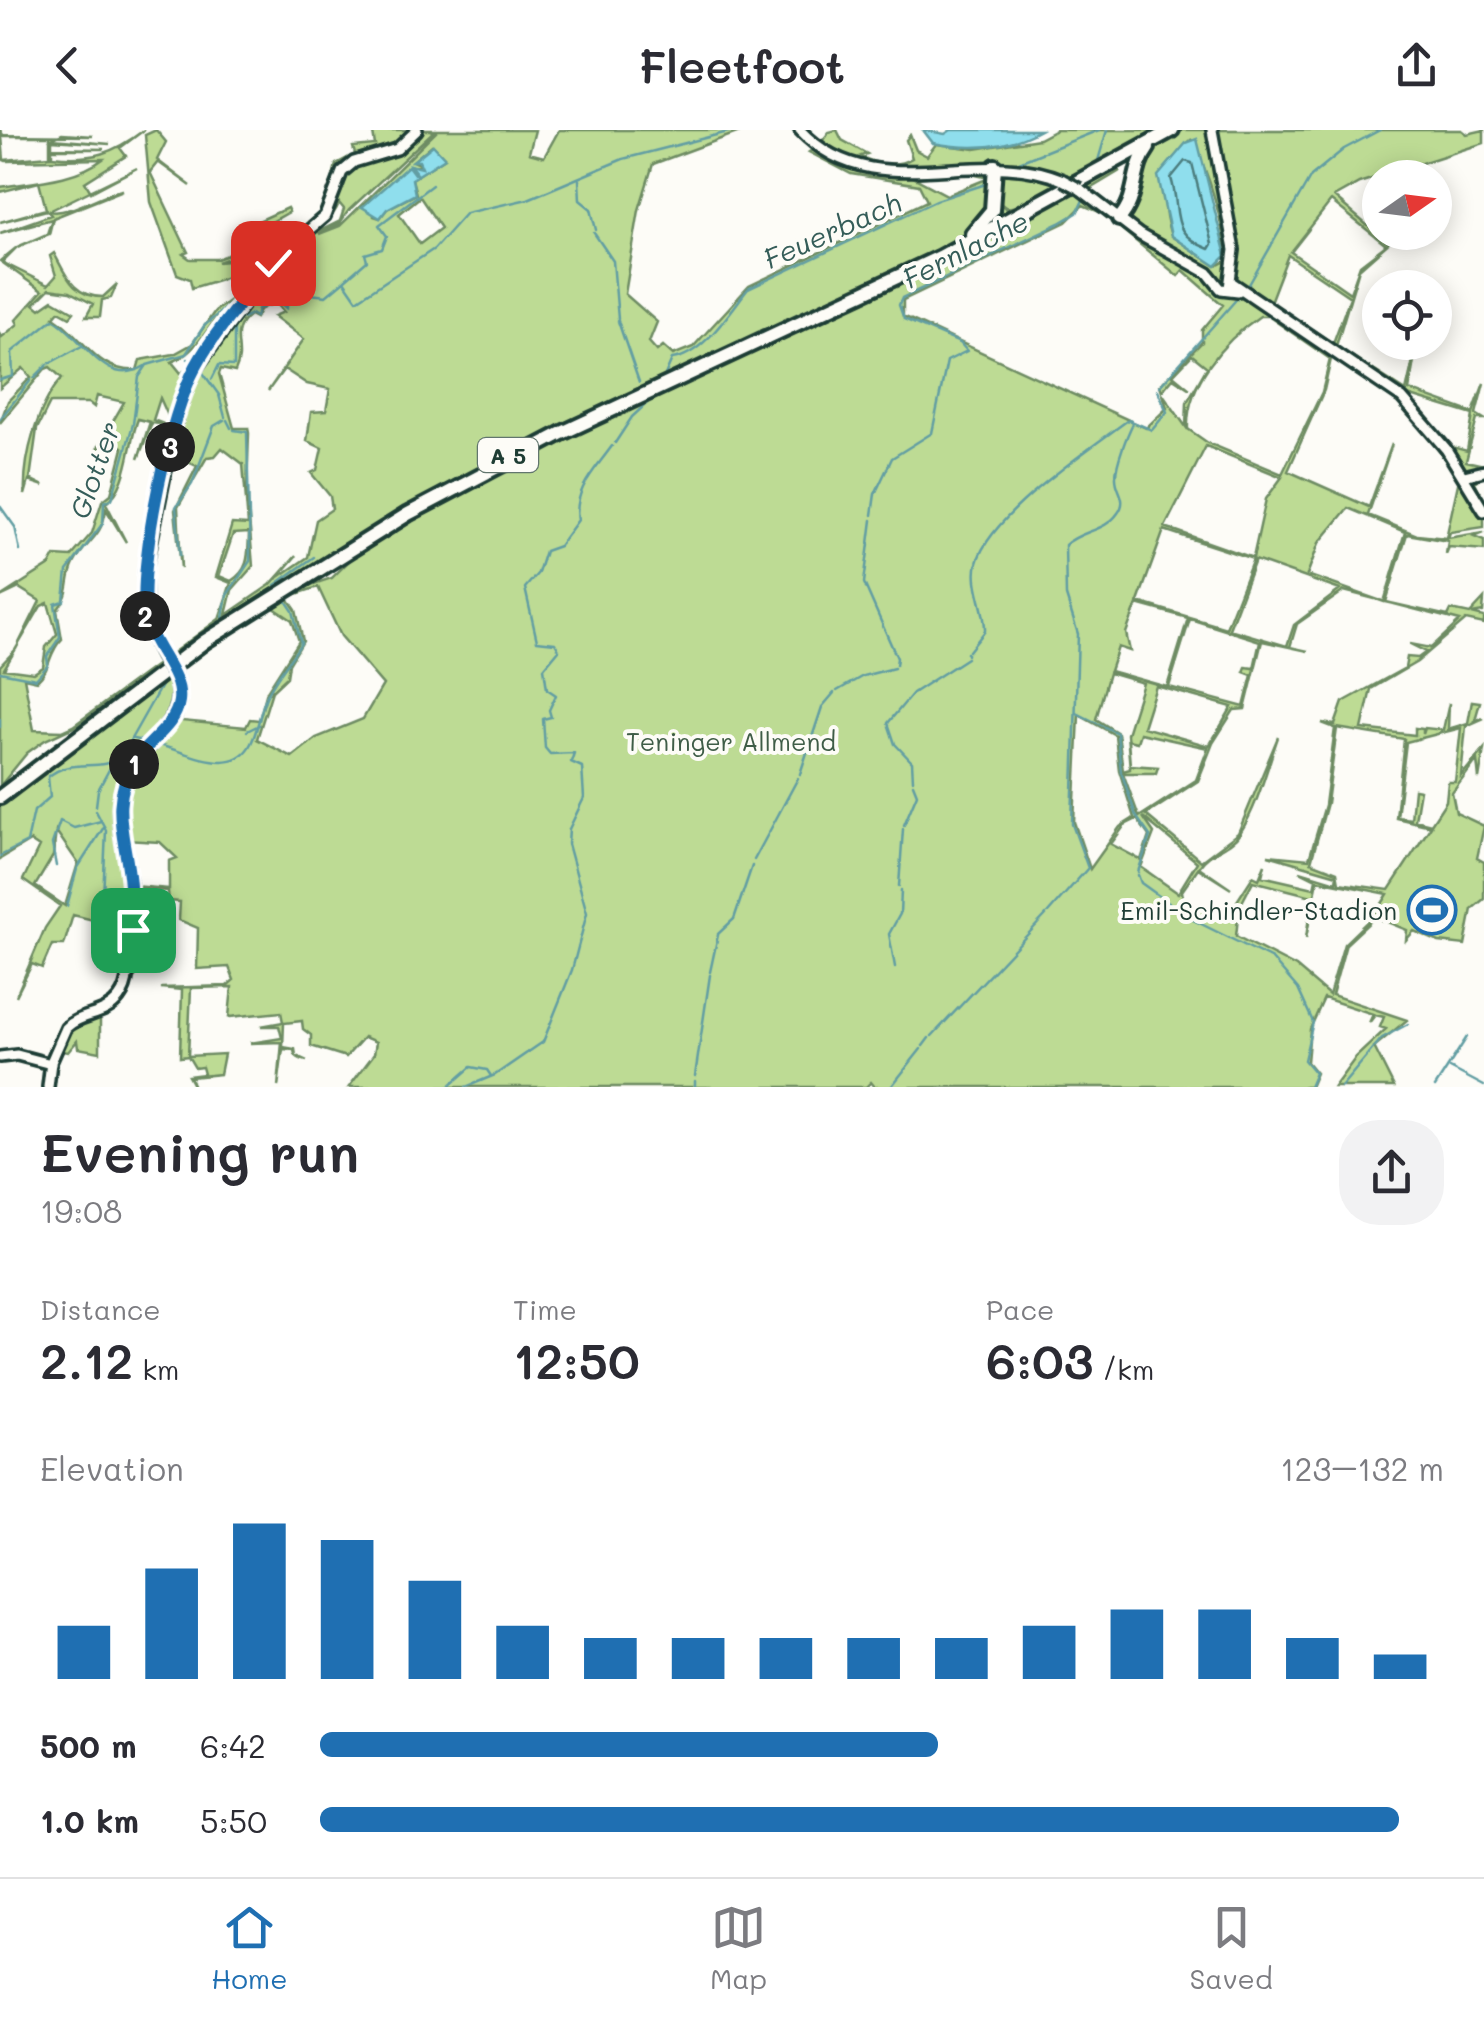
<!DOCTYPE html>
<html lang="en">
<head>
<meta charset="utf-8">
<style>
	:root { --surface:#fff; --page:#f2f2f3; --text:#2b2b33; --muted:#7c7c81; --line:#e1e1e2; --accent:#1f6fb2 }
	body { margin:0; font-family:Mali,sans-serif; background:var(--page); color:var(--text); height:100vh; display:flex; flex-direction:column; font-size:38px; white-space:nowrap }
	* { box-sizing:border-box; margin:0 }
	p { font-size:32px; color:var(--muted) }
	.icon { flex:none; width:55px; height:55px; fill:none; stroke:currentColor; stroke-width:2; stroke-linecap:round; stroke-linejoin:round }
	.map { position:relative; height:957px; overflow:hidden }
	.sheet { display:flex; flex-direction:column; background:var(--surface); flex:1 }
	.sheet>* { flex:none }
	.needle { width:65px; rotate:76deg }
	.buttons { position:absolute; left:1362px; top:30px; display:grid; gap:20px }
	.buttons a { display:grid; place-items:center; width:90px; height:90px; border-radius:50%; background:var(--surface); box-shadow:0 5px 25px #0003; font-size:50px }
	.pin { position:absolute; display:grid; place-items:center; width:85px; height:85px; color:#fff; margin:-42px; border-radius:20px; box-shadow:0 5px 15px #0006 }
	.km { position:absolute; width:50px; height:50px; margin:-25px; border-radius:50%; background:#222; color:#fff; font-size:28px; line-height:50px; text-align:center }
	.round { display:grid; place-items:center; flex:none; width:105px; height:105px; border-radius:40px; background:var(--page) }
	.head { display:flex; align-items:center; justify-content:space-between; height:170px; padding:0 40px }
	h1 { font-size:55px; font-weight:600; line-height:75px }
	.metrics { display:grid; grid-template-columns:repeat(3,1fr); gap:15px; height:170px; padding:10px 40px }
	.metrics div { display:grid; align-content:center }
	.metrics b { font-size:50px; font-weight:600 }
	.metrics small { font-size:28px; font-weight:400 }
	.metrics p { font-size:28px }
	.chart { height:280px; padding:20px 40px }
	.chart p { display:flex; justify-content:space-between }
	.chart svg { width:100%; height:180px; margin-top:10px; stroke:var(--accent); stroke-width:6 }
	ul { padding:0 40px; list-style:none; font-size:32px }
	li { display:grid; grid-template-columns:160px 120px 1fr; align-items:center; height:75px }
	li i { height:25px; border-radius:12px; background:var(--accent) }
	header { display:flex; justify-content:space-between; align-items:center; height:130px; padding:0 40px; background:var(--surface); font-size:45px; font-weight:600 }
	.tab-bar { display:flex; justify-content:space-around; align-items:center; height:140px; border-top:2px solid var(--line); background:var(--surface); font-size:28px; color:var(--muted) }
	.tab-bar a { display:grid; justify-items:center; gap:5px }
	.tab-bar .selected { color:var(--accent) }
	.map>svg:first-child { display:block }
</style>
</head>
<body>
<header><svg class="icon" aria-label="back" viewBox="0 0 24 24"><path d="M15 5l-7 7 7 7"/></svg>Fleetfoot<svg class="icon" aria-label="share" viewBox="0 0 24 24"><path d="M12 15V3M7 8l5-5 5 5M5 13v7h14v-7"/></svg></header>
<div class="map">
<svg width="1484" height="957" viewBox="0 0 1484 957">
	<rect width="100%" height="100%" fill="#fdfcf7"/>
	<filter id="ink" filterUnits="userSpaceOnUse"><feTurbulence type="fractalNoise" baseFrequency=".01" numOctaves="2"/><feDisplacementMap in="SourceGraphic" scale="20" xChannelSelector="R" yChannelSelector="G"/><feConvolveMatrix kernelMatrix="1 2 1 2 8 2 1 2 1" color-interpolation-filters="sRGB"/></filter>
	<g filter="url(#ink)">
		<g fill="#bddb94" stroke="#6e8c64" stroke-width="2.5" fill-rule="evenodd">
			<path d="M0,0L3,5L93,6L62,4L52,9L110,14L52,10V18L104,19H52V26C92,31 114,23 144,0L120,18L126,26L85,52L91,62L137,38L49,81C69,86 103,62 123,60L53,88L49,104L17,117L2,132L48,155L56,146L50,126L54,123C66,145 73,167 103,167L117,154L111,168L102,170L100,187H86L93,174L70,162L49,159L34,174L40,179L53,170L74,182L70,187L59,181L54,187C84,206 96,243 137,240L140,230L174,224L192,214L215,181L254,153L284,117L324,86L336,34L355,24L353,17L375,15L373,3L339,0H435L349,80L339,94L319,104L340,96L438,0H535L529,23L544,27L559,0H745L653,34L639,80L625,164L657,192L649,212L657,221L663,216L673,225L693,217L749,156L927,71L919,55L851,44L809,22L815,18L825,23L823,10L829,2L837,0L842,10L867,24L861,26C875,35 898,37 912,28L906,10L910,5L916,20L927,26L936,14L975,19L1039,9L1056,0H1159L1019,76L1005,78L996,70L1012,82L984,97L992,85L993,71L985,91L963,108L556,298L403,379L225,489L76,596L45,610L27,623L0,656V536L16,519L40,471L19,458L0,467L50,435L55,426L71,427L92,403L102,371L111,364L123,318L115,311L97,319L124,272L97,266L94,277L89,273H50L37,299L30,349L44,356L29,351L25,365C23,329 37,276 62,248L50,237L45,239L0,293L8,271L31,247L23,238L0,258V204L2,207L18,194L16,190L42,161L0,131L17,117L47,104L52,89L0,103L51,85L47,80L0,92L46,79L39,52L0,62V57C31,52 76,50 103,29L6,31L0,28ZM2,6H50V26L4,30ZM432,15L445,28L412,49L416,64L387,79L380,88L374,86V72L369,74L368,70L380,66L408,37L414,45L418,44L411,37L422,35L413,31ZM967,43L989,48L947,65L915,48ZM420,67L441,98L420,114L399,84ZM339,73L344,79L340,91L316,103L292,138L268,146C282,113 327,105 339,73ZM248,160L199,231L181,243L172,232C206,219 212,177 248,160ZM275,172L284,182L274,186L304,209L268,261L284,239L307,254L330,259L326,281L311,282L307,311L322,318L317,340L311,343L330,366L332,379L316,390L308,427L276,449L296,426L270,455L226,485L232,460L253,436L247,364L249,303L248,298H234L219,244L221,239L235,242C247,217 226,204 250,185L256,188L260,180ZM160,268L173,297L144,422L140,461L142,500L156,530L166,525C134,458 157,394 171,324L197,336L175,380L181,438L178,377L207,327L215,326L222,318L243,334L248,395L232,394L216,447L231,453L219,489L73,596L62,601L34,600L24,548L37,551C52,538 48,522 62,509L57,480C73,461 65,452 74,434C85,411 102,409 106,379L126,412L106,373C129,357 128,315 138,289L150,292L138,329L152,293L166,295L153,290ZM249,403C248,423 250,440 231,451L219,446L233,404ZM48,473L57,504L46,517L43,537L34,543L4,539L41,476Z"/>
			<path d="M156,0L166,12L157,30L191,56L158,32L150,42L188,122L183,124L190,129H217L236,122L256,92L287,78L289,82L261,98L245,123L218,132L239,130L241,143L192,158L190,149L177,144L151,72L145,5Z"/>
			<path d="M1178,0H1462L1467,4L1484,0V13L1359,53L1334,67L1388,113L1400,103L1359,139L1336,216L1406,261L1417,213L1409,260L1473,283L1484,253L1476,284L1484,289H1477L1466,331L1484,335V346L1475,352L1484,370V397L1450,402L1448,408L1484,402L1474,406L1484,410V420L1449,417L1446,424L1448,411L1407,404L1386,472L1448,486L1451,480L1470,484L1484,469L1483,482L1472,484L1484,487V494L1466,490L1417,532L1371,559L1362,599L1415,605V598L1423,599V604L1425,598L1443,600L1449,573L1448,599L1468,593L1472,571L1480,572L1475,590L1484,588L1466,596L1461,646L1484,619L1479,649L1477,630L1452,663L1456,683L1484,696L1477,728L1484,732V769L1472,779L1465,815L1439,812L1414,801L1406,810L1407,800L1375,787L1346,814L1332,865L1407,890L1374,917L1394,957H1334L1356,927L1386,899L1380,897L1384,887L1375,885L1369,893L1373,884L1324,868L1310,899L1307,932L1316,943L1310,957H875L871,952L866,957H349L374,924L376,912L364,907L346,927L311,916V905L303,899L302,891L284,893L283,917L295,919L296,926L307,931C300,929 295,928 294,920L283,919L278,957L282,912L250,913L282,908L279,896H261L283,892L281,882L229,887L232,857L191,858L188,926L224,924L220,944L190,947L194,957L188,946L204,944L202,937L195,938L188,926L180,927L182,860L161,858L227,856L234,850L229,837L197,839L198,798L179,790L180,772L169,771L168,761L134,759L135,848L118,796L73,785L64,815H52L42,838L32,834L16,866L45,798L60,776L23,750L39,717L30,711L0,729V671L166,542L284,464L332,448L366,414L489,343L1073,60L1085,61L1088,53L1105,42L1120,41L1090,59L1121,83L1149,19ZM1191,10C1210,43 1224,95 1226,131L1216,136L1171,106C1160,72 1161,34 1191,10ZM1331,71L1386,115L1360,135L1350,163L1291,122ZM1083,75L1102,83L1178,146L1183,140L1223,175L1202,200V212L1160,255L1162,261L1173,248L1190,259L1173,245L1192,225L1207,237L1187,272L1186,297L1163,264L1167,278L1146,298L903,186V170L1066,92ZM1288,125L1350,167L1333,213L1270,172ZM1260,186H1268L1330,229L1322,262L1282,344L1208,313L1188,299C1186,255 1223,211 1260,186ZM1337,227L1411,282L1459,349L1446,408L1417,405L1368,385L1392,314L1369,377L1288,341L1324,260L1331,229ZM1401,263L1473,285L1467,321L1448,316ZM1206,316L1282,347L1266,369L1253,428L1165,397ZM1348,378L1405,402L1384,472L1307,445L1319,413ZM1164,400L1253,429L1226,498L1138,472ZM1255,430L1340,460L1294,495L1287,516L1229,499ZM318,457L341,506L383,555L363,589L316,608L292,627L257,609L272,561L287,547L289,534L303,511L296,480L287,467ZM1344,461L1460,491L1431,518L1410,514L1426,522L1418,528L1407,527L1405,538L1343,572L1335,595L1322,593L1335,598L1325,675L1309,729L1268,725L1337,745L1336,752L1300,741L1316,749L1314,758L1262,746L1265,734L1259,749L1253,746L1230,782L1209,784L1183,767L1182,761L1198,738L1231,759L1199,737C1210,720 1231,718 1240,703C1258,675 1267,638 1278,607L1238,703L1201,731L1146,685L1198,651L1213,613L1234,580L1245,579L1262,511L1308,521L1290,517L1297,494ZM1137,474L1188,488L1167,557L1110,541L1118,517L1130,521L1126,503ZM271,476L292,490L299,511L267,561L259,590L250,589L246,597L181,591L186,569L179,536ZM1190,489L1260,511L1254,538L1246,537L1244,542L1252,545L1244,577L1169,557ZM1109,543L1143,553L1127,604L1130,639L1123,641L1118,603L1096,589ZM1156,556L1232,577L1209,616L1143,597ZM1079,585L1115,605L1119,640L1134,688L1120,697L1090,739L1074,692ZM1337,598L1404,609L1396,688L1431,696L1389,760L1339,753L1337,742L1311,732L1327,673ZM1461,598L1455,652H1448L1446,671L1431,694L1415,690L1420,660L1414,659L1411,689L1397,687L1406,612ZM1140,603L1208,618L1196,650L1139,687L1123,643H1156L1158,637L1130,635L1128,610L1137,612ZM1143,687L1197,732L1178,763L1141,737L1154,703ZM1137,689L1149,706L1141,730L1111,714L1125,695ZM56,701L78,733L65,776L35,756L53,726ZM124,710L160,712L177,728L169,731V759L133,756ZM1318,750L1388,764L1377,782L1357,772L1355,777L1373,786L1344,814L1329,865L1296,837L1236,806L1239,778L1253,751L1312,766L1306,808Z"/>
			<path d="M100,884V922L78,918L77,911L68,922L58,920L66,900Z"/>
		</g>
		<g fill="#8fdeed" stroke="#629ea3" stroke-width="2.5">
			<path d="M923,0L945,4L951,0H1040C1007,19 969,20 933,13Z"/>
			<path d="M1197,9L1226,126L1216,136L1171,106L1158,46L1186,13Z"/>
			<path d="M433,15L445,28L412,49L415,64L387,79L380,88L362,77L408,36L414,44H417L410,35L422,38L419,31H413Z"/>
		</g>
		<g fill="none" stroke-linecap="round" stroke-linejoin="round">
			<path stroke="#4c7d7e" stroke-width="2.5" d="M1185,31L1192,33L1212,114L1209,119C1167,103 1182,82 1171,48Z"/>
			<g stroke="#629ea3" stroke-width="2.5">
				<path d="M1019,32L1099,0"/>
				<path d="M1097,34L1107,0"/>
				<path d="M579,50L580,70L591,79L596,100"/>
				<path d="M594,103L613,131L618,189"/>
				<path d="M345,150L367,131L365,124L382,119L387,106L379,95L432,55"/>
				<path d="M1247,158L1311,46L1344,19L1380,0"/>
				<path d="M618,191L639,252"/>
				<path d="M188,229L194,232"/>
				<path d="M201,240L219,265L225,287"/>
				<path d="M665,245L672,229C703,226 730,181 748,159L937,70L989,53"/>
				<path d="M34,248L48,234L82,216"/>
				<path d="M212,249L219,235L234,236V192L251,184L256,187L258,179L279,172L287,179V161L326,166L344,151L357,170L434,119L466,83L528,69L623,29L736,0"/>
				<path d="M0,250L13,246L12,222L53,189C82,204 104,261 145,236"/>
				<path d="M1160,256L1241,164"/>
				<path d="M0,289L31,250"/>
				<path d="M227,290L231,298"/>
				<path d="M615,313L632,287L658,263"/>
				<path d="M0,376L15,397L20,421"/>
				<path d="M872,385L875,364L892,328L932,303L947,231L967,221L960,213L904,189L899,175L902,168L1060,93L1077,83L1083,70"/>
				<path d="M872,390L864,453L897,528L896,535"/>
				<path d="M180,425L176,377L192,354L214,296L224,290"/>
				<path d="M275,455L314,427"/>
				<path d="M223,487L227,465L250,431L247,302L234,300"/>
				<path d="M969,521L985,501C986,479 971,454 977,433C989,386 1088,320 1128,290L1152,300L1167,282L1158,260"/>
				<path d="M967,525V523"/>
				<path d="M0,542L36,549L48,535L47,526L60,507L55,474L64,471L67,441L103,393L104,372L112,369L133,294L139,247L147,235L186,224L204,196L250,157"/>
				<path d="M837,561L863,546L894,538"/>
				<path d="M1077,583L1117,603L1121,642"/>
				<path d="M0,589V597"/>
				<path d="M247,601L259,595"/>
				<path d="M133,609L148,612"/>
				<path d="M153,614C176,618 198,631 222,631C260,630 255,588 267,565C276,546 290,531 301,513L293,481L285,469"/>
				<path d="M123,623L166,547"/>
				<path d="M800,644L822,577L834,563"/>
				<path d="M1122,644L1136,686L1150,706L1138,742"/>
				<path d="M913,650L912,632L895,614L888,593L913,563L967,528"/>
				<path d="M96,676L98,660L112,634"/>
				<path d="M96,681L106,700L102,790L118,796"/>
				<path d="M904,695L917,664L913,654"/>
				<path d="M0,726L27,712L34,681L50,667L48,647C72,626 101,644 120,626"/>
				<path d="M754,730L798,648"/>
				<path d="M56,736L52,714L60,691L74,698L101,691"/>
				<path d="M1138,745L1141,753L1191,789L1272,829L1298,859L1313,892L1304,930L1315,943L1309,957"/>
				<path d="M899,756L903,699"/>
				<path d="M1065,764L1088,738L1072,694L1078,504L1066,466L1065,415C1081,400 1105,402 1118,383C1129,368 1115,361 1116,346C1116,333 1127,305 1133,293"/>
				<path d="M67,776L77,739L104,697"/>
				<path d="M1048,783L1063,766"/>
				<path d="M718,804L734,789L752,736"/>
				<path d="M895,837L889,804L900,784L901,760"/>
				<path d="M710,842L718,805"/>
				<path d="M932,906L1046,785"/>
				<path d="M923,916L929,908"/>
				<path d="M1450,938L1484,956"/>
				<path d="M695,946L710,845"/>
				<path d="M448,957L471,937L487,940L491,946"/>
				<path d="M466,957L495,945L543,912L572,840L587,783L568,714L569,699L584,668L582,637L571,632L574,623L550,624L545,618L543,589L551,587L549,580L556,565L547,559L544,538L559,520L555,513L537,511L525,458L538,443L545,421L559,416L578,390C573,360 595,340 612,316"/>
				<path d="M695,957V951"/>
				<path d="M891,957L921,919"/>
				<path d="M1341,957L1382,908L1408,894"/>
				<path d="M1435,957L1467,907"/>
			</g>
			<g stroke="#1f3d34" stroke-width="16">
				<g id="secondary">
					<path d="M800,0C873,78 977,13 1063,50"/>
					<path d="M1212,0L1234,120L1229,158"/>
					<path d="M1080,59L1140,105L1208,143L1221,159L1238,161"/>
					<path d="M1231,152L1402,268L1446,319L1484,381"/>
					<path d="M1464,346L1484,341"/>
					<path d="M161,526L146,493L145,443L177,285L191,245L279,126L325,86L342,42L354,32L397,19L417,0"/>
					<path d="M0,927L17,925L51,934"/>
					<path d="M48,957L51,932L66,898C80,883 105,887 119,868C134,848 125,823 125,801C124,788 130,771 130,756C128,718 110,688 126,650C141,613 194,588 173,544"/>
				</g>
			</g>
			<g stroke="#1f3d34" stroke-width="20">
				<g id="highway">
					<path d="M1119,89C1139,68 1131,40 1148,18"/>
					<path d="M972,104L992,80L995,36"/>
					<path d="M0,667L205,511L408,384L562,303L940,127L1172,0"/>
				</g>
			</g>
			<use href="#secondary" stroke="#fdfcf7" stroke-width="9"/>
			<use href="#highway" stroke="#fdfcf7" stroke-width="12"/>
			<g stroke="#1f3d34" stroke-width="16" stroke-linecap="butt">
				<g id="secondary-bridge">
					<path d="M1063,50L1080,59"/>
					<path d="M161,526L173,544"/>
				</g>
			</g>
			<use href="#secondary-bridge" stroke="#fdfcf7" stroke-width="9"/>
		</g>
	</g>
	<g fill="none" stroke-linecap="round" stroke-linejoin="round" filter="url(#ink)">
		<g stroke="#fff" stroke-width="20">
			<path id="route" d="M133,800C127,786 130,771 130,756C127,709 107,675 135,631C148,611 176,596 179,571C183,541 147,515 145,480C140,425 169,285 196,236C216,199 247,166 273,133"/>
		</g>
		<use href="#route" stroke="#1f6fb2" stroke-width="12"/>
	</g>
	<defs>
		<g id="stadium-ring" transform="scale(2.5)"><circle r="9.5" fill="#fdfcf7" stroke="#1f6fb2" stroke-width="1.5"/><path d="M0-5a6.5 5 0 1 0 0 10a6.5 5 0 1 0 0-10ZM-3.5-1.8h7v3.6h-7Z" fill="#1f6fb2"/></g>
	</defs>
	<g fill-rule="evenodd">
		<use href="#stadium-ring" x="1432" y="780"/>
	</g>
	<g text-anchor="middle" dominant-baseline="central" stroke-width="8" stroke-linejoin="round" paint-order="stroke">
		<rect fill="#fdfcf7" stroke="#62766e" stroke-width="2.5" x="478" y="308" width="60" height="34" rx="8"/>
		<g font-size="22" font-weight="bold" fill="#1f3d34">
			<text x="508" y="325">A 5</text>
		</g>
		<g font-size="25" fill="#3f5d47" stroke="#fdfcf7">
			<text x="731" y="611">Teninger Allmend</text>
		</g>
		<g font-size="25" fill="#1f3d34" stroke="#fdfcf7" text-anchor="end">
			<text x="1397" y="780">Emil-Schindler-Stadion</text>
		</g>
		<g font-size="28" font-style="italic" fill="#355d59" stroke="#fdfcf7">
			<text transform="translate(832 100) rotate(-24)">Feuerbach</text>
			<text transform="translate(965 119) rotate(-27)">Fernlache</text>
			<text transform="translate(94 340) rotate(-71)">Glotter</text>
		</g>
	</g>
</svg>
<div class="buttons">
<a><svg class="needle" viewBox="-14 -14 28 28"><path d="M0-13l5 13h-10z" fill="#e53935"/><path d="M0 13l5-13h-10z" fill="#7c7c81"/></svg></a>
<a><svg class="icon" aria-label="locate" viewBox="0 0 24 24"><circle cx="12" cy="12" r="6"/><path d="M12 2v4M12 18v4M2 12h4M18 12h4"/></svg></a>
</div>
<div class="pin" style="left:133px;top:800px;background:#1e9e55"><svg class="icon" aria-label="arrive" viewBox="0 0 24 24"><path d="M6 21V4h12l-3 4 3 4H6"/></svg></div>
<div class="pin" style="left:273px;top:133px;background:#d93025"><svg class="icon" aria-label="check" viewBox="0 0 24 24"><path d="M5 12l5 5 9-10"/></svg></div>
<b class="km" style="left:134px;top:634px">1</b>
<b class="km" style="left:145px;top:486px">2</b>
<b class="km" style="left:170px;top:317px">3</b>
</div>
<section class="sheet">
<div class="head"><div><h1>Evening run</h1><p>19:08</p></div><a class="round"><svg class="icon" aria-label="share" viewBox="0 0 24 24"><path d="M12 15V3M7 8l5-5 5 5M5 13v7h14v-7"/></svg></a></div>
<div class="metrics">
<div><p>Distance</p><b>2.12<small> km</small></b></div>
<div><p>Time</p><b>12:50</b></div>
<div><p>Pace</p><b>6:03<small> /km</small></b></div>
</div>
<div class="chart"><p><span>Elevation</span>123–132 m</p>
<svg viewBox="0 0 160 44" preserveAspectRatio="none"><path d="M5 44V31M15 44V17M25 44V6M35 44V10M45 44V20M55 44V31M65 44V34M75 44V34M85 44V34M95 44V34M105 44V34M115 44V31M125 44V27M135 44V27M145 44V34M155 44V38"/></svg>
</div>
<ul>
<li><b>500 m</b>6:42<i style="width:55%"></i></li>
<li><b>1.0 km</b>5:50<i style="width:96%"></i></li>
</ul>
</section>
<nav class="tab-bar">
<a class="selected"><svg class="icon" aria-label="home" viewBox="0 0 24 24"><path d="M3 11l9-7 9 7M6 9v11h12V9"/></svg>Home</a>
<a><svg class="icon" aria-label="map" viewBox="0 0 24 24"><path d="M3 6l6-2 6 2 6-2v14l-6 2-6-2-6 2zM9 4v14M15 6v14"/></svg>Map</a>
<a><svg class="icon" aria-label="saved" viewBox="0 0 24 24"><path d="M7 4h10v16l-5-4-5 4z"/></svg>Saved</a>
</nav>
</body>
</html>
